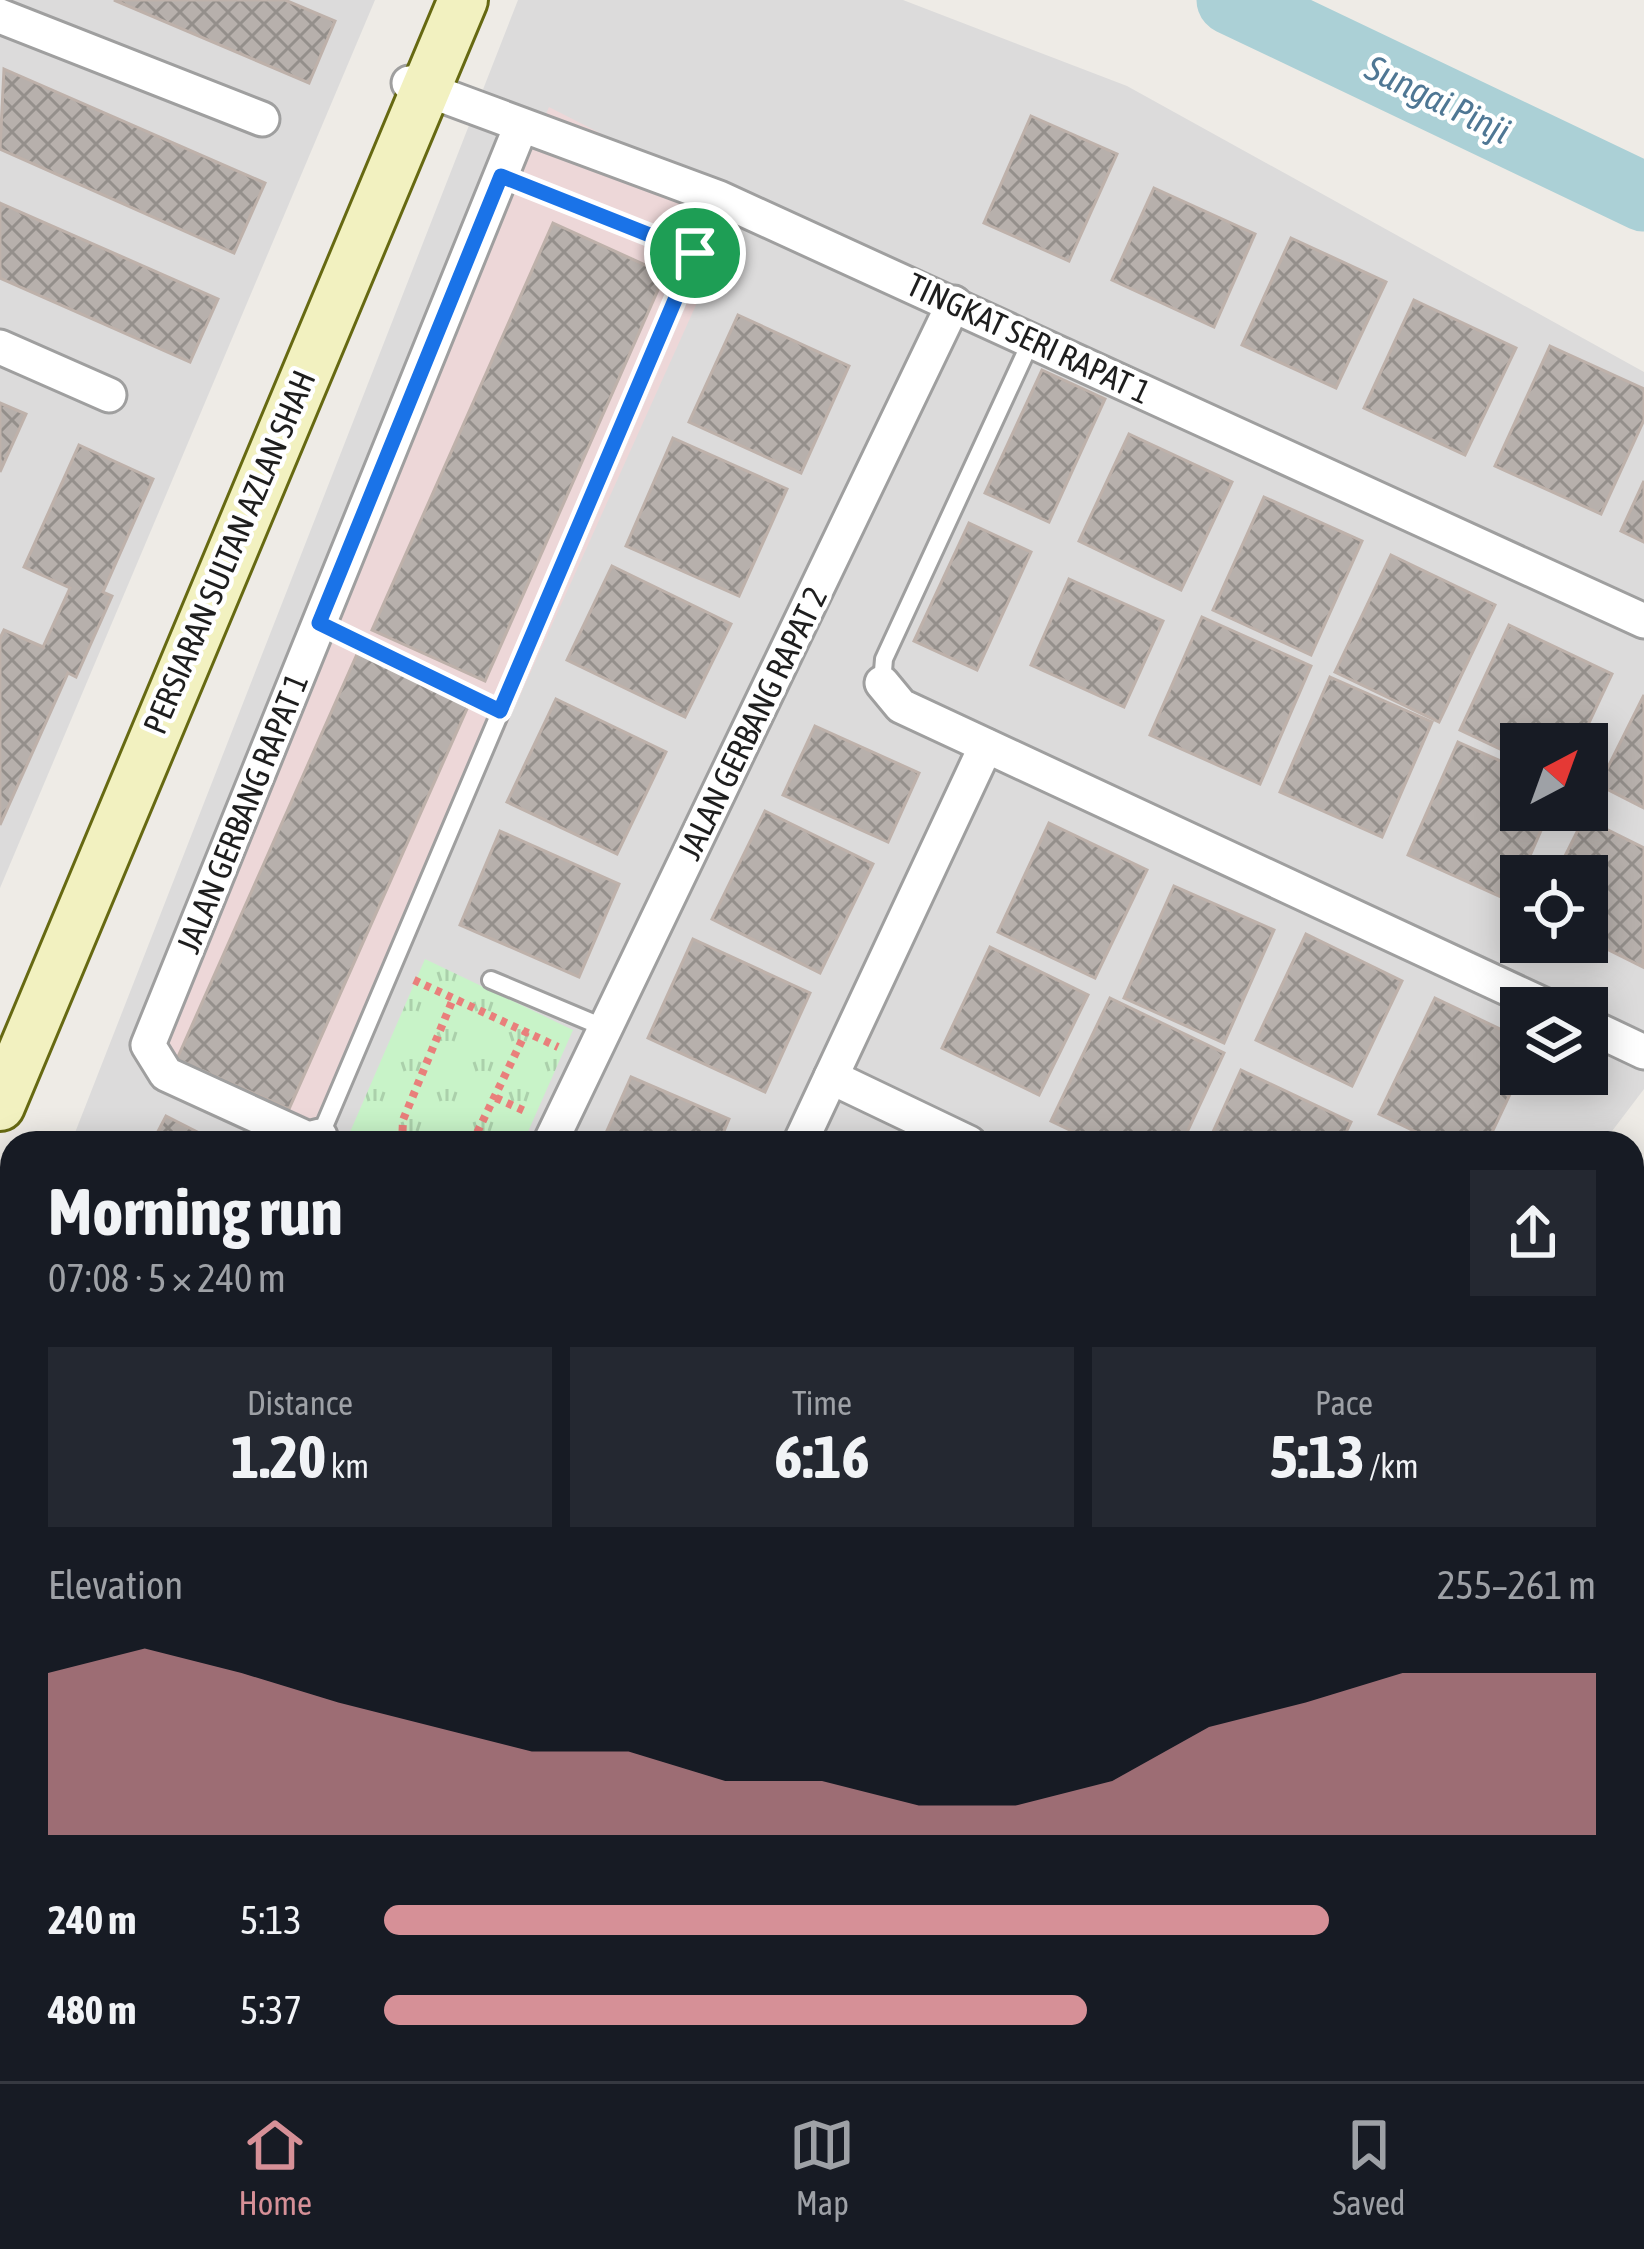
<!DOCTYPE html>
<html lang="en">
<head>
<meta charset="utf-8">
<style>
	:root { --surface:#171b24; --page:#242831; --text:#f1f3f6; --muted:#9ea1a6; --line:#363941; --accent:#d69097 }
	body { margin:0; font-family:"Asap Condensed",sans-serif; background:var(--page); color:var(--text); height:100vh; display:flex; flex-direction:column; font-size:45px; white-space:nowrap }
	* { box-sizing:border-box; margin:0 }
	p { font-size:39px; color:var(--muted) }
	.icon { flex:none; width:66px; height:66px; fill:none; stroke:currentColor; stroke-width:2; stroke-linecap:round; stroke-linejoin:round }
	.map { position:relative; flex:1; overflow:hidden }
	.sheet { position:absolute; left:0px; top:1131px; width:1644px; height:951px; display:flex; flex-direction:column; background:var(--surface); border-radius:36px 36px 0 0; box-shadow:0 6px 30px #0003 }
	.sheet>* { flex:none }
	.needle { width:78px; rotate:41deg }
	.fabs { position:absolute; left:1500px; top:723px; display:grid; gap:24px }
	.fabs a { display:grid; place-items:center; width:108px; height:108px; border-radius:0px; background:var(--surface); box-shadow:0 6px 30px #0003; font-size:60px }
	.pin { position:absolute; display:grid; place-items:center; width:102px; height:102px; color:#fff; margin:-51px; border:6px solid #fff; border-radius:50%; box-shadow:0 3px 12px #0007 }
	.round { display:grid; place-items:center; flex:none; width:126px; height:126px; border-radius:0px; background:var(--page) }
	.headline { display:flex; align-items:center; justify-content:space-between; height:204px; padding:0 48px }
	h1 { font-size:66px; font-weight:700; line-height:90px }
	.stats { display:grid; grid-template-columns:repeat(3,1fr); gap:18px; height:204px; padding:12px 48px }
	.stats div { display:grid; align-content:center; border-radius:0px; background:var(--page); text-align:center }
	.stats b { font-size:60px; font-weight:700 }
	.stats small { font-size:33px; font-weight:400 }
	.stats p { font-size:33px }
	.chart { height:336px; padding:24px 48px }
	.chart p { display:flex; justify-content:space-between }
	.chart svg { width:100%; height:216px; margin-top:12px; fill:var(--accent); opacity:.7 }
	ul { padding:0 48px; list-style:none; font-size:39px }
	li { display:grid; grid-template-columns:192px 144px 1fr; align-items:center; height:90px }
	li i { height:30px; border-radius:15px; background:var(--accent) }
	.dock { display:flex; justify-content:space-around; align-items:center; height:168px; border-top:3px solid var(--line); background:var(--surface); font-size:33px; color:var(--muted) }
	.dock a { display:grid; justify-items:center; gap:6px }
	.dock .on { color:var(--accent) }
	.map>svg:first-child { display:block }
</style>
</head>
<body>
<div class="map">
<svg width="1644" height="2081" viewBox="0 0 1644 2081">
	<defs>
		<pattern id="industrial-grid" width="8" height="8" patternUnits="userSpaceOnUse" patternTransform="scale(3)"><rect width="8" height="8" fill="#e6d8e5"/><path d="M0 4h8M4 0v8" fill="none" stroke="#c5b9c4"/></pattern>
		<pattern id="park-tufts" width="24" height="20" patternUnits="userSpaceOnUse" patternTransform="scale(3)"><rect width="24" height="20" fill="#c8f3c8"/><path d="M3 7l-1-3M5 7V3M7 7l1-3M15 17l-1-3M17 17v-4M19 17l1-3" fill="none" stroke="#abd0ab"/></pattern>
		<pattern id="building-cross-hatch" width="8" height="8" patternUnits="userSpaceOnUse" patternTransform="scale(3)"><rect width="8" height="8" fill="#b7b0ac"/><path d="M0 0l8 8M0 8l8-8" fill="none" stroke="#948f8b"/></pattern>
	</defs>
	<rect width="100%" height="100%" fill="#eeebe6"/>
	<g fill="#dcdbdb" fill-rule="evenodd">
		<path d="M0,0H375L0,888Z"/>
		<path d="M518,0H903L1127,86L1644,372V1089L1603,1143H71ZM1521,744H1587V810H1521ZM1521,876H1587V942H1521ZM1521,1008H1587V1074H1521Z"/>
		<path d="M12,1295V1837L0,1833V1326Z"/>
	</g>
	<path fill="#edd7d8" d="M549,107L741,205L321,1138L138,1056Z"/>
	<path fill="url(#industrial-grid)" d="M1644,1277V2081H728L722,2070H1632V1293Z"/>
	<path fill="url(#park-tufts)" d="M425,959L573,1030L523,1143L490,1134L485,1143L347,1139Z"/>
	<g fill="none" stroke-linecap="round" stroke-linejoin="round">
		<path stroke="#abd0d6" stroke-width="69" d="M1231,0L1644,197"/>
	</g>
	<g fill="url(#building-cross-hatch)" stroke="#beb1aa" stroke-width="3">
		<path d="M114,0H285L335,21L309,83Z"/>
		<path d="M4,69L265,183L234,253L0,149Z"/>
		<path d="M1031,116L1117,154L1069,261L984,223Z"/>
		<path d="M1154,188L1255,234L1214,327L1112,280Z"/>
		<path d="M0,203L218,299L190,362L0,278Z"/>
		<path d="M553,223L665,274L485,681L372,630Z"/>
		<path d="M1291,238L1386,282L1336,388L1242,345Z"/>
		<path d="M1414,300L1516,348L1465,455L1364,408Z"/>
		<path d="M738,315L849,366L801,473L689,422Z"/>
		<path d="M1550,346L1644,389V420L1601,514L1495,466Z"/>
		<path d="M1042,370L1105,399L1049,522L985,493Z"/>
		<path d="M0,403L26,414L0,472Z"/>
		<path d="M1129,434L1232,482L1181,590L1079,541Z"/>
		<path d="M673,438L787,489L739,596L626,546Z"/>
		<path d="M79,445L153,479L103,592L112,596L76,677L68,673L0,825V638L4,630L43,647L70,588L24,567Z"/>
		<path d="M1644,481V542L1621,531Z"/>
		<path d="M1264,497L1362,541L1311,655L1213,610Z"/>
		<path d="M969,523L1031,552L977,670L914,641Z"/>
		<path d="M1391,555L1495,605L1439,722L1335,672Z"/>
		<path d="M612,566L731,624L685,717L567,660Z"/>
		<path d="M1069,579L1163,621L1124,707L1031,665Z"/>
		<path d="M1202,617L1311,666L1260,784L1150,735Z"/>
		<path d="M1509,625L1612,674L1579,744H1521V759L1460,730Z"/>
		<path d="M358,652L470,702L289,1109L177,1059Z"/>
		<path d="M1330,677L1432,722L1382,837L1280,792Z"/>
		<path d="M1644,695V808L1599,785Z"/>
		<path d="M556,699L666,752L617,854L507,802Z"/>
		<path d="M815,726L919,773L888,842L783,795Z"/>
		<path d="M1458,742L1521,770V810H1550L1510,901L1408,855Z"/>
		<path d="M765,811L873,864L820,973L712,919Z"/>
		<path d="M1584,818L1644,848L1643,967L1587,939V876H1555Z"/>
		<path d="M1049,823L1147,870L1095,978L998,932Z"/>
		<path d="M500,831L619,884L579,977L460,925Z"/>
		<path d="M1174,886L1274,930L1224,1043L1124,998Z"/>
		<path d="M1306,934L1402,981L1352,1086L1256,1040Z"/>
		<path d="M693,939L810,993L765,1092L648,1038Z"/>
		<path d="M990,947L1088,995L1039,1095L942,1048Z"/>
		<path d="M1110,998L1224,1053L1182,1143H1097L1051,1121Z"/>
		<path d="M1435,998L1521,1039V1071L1487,1143H1439L1379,1114Z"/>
		<path d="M1241,1070L1351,1122L1341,1143H1208Z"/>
		<path d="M631,1077L729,1119L719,1143H629L606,1133Z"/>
		<path d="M166,1116L219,1143H152Z"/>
		<path d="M12,1455V1729L0,1724V1512Z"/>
		<path d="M1644,1597V2081H857L852,2070H1632V1602Z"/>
	</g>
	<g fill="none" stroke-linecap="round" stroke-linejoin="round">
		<g stroke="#9f9f9f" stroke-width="22">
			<g id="lane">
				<path d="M501,176L695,253"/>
				<path d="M319,623L500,711"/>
				<path d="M882,683L884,659L1032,339"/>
				<path d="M491,980L605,1028"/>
				<path d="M320,1136L719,198"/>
			</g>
		</g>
		<g stroke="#9f9f9f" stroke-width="39">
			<g id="street">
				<path d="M0,16L262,119"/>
				<path d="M409,83L719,198L1644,621"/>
				<path d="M0,347L109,395"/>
				<path d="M882,683L901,706L1550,1008"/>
				<path d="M1587,1025L1644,1052"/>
				<path d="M831,1077L969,1143"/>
				<path d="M320,1136L308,1139L166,1074L148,1045L521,126"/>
				<path d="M550,1143L954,303"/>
				<path d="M800,1143L986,746"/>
				<path d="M1632,1216L1644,1198"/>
				<path d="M1632,1483L1644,1491"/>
				<path d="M0,1778L12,1782"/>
				<path d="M632,2081L639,2070"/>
			</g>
		</g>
		<g stroke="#666912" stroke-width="54">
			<g id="secondary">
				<path d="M0,1106L463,0"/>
				<path d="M0,1911L12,1914"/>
				<path d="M0,1963L12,1966"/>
				<path d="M388,2070L414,2081"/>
				<path d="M525,2070L547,2081"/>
			</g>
		</g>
		<g stroke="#e97f7b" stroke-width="8" stroke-dasharray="6 6" stroke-linecap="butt">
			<path d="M414,980L558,1047"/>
			<path d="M496,1098L527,1112"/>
			<path d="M402,1143L403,1120L453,999"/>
			<path d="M472,1143L526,1032"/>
		</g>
		<use href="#lane" stroke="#fff" stroke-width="16"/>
		<use href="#street" stroke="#fff" stroke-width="33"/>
		<use href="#secondary" stroke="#f2f1c0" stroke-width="48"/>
	</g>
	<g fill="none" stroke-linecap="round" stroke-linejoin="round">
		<g stroke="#fff" stroke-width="24">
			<path id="route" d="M501,176L695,253L500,711L319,623Z"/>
		</g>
		<use href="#route" stroke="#1a73e8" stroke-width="15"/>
	</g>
	<g text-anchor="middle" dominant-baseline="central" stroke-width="9" stroke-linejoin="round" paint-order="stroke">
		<g font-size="33" fill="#1e1e1e" stroke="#fff">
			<text transform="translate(1029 338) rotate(25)">TINGKAT SERI RAPAT 1</text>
			<text transform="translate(229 552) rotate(-67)">PERSIARAN SULTAN AZLAN SHAH</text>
			<text transform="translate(752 723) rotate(-64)">JALAN GERBANG RAPAT 2</text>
			<text transform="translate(242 813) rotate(-68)">JALAN GERBANG RAPAT 1</text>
		</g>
		<g font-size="36" font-style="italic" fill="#4f7794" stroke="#fff">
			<text transform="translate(1438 99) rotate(26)">Sungai Pinji</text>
		</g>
	</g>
</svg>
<div class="fabs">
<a><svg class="needle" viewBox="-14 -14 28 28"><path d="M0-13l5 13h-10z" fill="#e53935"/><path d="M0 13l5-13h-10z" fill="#9ea1a6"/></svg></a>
<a><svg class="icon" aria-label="locate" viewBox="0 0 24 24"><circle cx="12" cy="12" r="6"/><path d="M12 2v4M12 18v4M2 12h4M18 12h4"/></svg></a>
<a><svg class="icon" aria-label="layers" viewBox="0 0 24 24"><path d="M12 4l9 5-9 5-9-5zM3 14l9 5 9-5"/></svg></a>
</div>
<div class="pin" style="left:695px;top:253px;background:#1e9e55"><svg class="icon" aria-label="arrive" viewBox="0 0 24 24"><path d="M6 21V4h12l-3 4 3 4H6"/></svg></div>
<section class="sheet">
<div class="headline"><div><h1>Morning run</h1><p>07:08 · 5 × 240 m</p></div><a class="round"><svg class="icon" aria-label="share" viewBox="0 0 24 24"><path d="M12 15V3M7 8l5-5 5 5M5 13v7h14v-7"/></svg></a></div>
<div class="stats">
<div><p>Distance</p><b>1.20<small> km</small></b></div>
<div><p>Time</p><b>6:16</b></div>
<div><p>Pace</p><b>5:13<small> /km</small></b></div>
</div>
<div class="chart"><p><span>Elevation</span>255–261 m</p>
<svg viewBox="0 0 160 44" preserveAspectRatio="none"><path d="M0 44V11L10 6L20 11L30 17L40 22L50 27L60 27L70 33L80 33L90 38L100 38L110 33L120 22L130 17L140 11L150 11L160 11V44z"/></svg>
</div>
<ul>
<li><b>240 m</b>5:13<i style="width:78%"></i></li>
<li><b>480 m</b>5:37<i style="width:58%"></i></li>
</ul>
</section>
</div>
<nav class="dock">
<a class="on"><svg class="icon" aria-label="home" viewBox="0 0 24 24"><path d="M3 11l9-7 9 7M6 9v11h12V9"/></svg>Home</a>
<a><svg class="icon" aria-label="map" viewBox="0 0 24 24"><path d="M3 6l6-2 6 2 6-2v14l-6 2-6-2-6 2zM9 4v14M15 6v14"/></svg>Map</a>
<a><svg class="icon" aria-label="saved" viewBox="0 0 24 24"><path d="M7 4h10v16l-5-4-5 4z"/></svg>Saved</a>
</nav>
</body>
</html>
